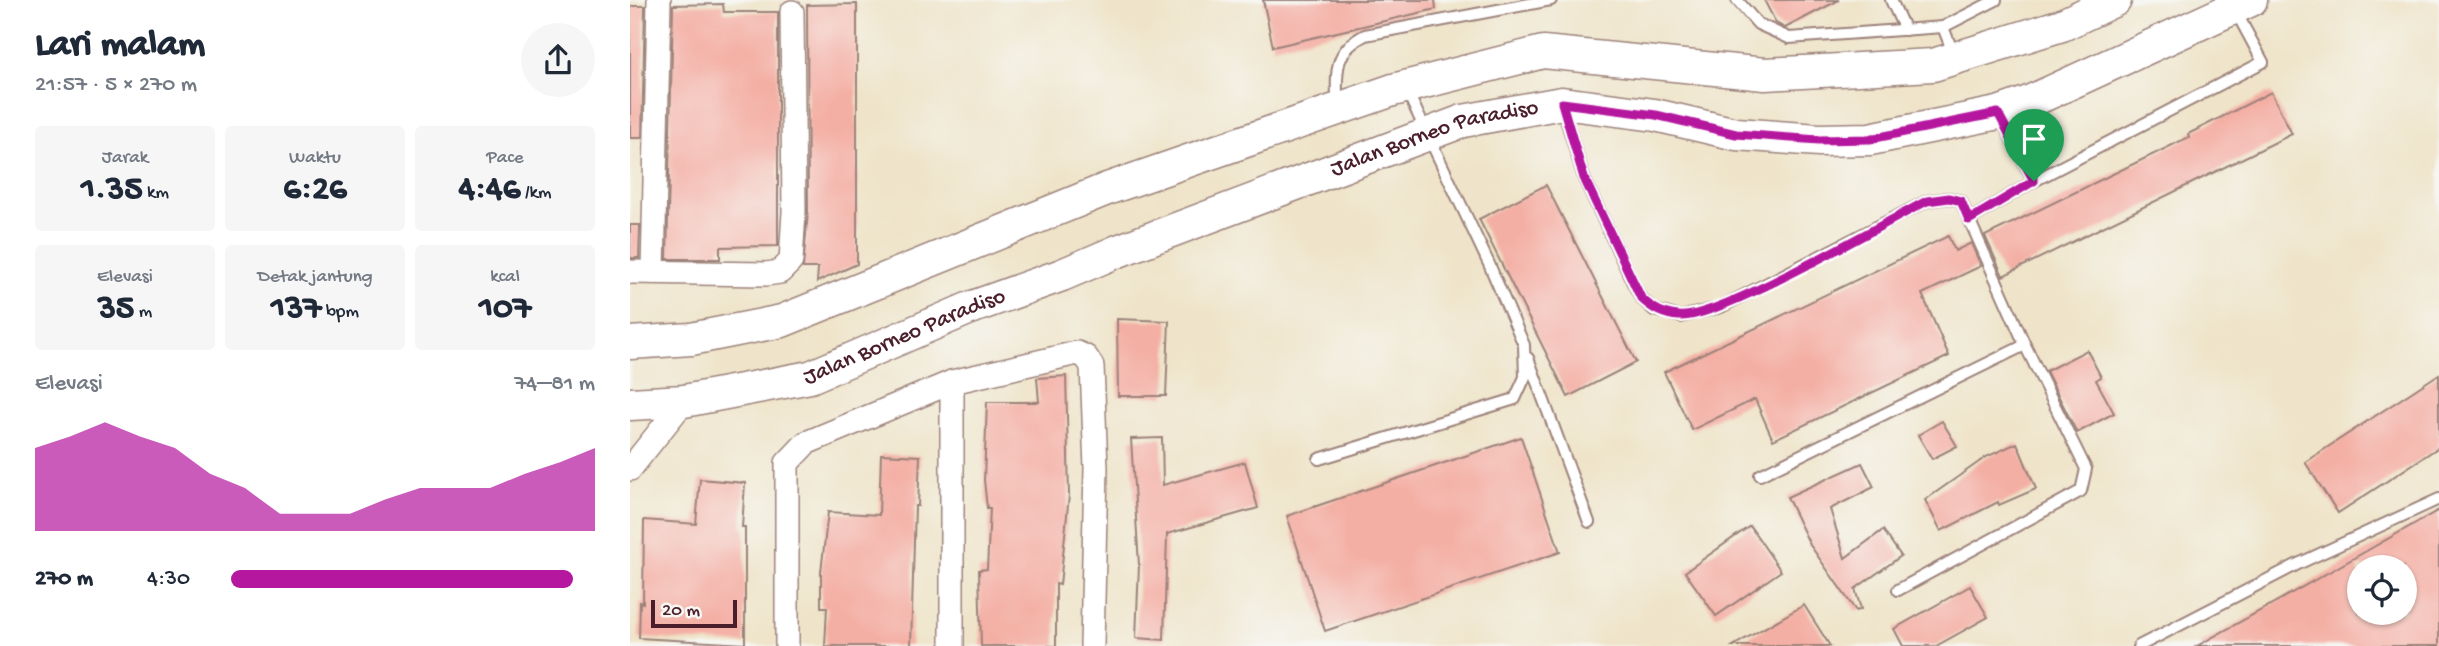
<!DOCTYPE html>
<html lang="id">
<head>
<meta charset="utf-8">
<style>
	:root { --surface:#fff; --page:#f6f6f7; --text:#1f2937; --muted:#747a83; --accent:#b5179e }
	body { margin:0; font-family:"Gochi Hand",sans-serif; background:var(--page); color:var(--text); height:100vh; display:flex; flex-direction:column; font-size:26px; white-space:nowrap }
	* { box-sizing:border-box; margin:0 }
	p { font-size:23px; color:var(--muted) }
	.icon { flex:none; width:38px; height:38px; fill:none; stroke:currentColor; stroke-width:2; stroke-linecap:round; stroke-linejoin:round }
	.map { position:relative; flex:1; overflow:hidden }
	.side { display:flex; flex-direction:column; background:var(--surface); width:630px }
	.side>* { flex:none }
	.controls { position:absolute; left:1717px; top:555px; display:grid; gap:14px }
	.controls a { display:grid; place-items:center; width:70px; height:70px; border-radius:50%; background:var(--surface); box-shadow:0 2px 5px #0004; font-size:35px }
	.scale { position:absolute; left:21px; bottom:18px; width:86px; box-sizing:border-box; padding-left:7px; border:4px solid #4a1f2b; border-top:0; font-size:19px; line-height:24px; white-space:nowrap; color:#4a1f2b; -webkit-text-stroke:5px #f6f6f2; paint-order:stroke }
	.pin { position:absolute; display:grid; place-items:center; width:60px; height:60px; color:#fff; margin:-72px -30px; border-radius:50% 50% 50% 0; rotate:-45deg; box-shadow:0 0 7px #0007 }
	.pin .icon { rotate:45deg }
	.round { display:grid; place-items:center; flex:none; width:74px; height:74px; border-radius:37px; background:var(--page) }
	.headline { display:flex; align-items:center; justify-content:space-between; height:119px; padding:0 35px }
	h1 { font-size:38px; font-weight:700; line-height:52px }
	.metrics { display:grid; grid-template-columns:repeat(3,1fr); gap:10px; height:119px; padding:7px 35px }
	.metrics div { display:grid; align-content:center; border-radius:7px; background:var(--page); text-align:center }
	.metrics b { font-size:35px; font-weight:700 }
	.metrics small { font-size:19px; font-weight:400 }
	.metrics p { font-size:19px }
	.chart { height:196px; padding:14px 35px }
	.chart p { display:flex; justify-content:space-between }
	.chart svg { width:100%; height:126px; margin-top:7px; fill:var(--accent); opacity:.7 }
	ul { padding:0 35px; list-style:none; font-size:23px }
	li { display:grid; grid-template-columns:112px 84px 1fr; align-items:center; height:52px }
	li i { height:18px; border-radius:9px; background:var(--accent) }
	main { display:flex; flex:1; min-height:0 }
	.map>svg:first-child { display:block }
</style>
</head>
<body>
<main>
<section class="side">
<div class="headline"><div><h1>Lari malam</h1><p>21:57 · 5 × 270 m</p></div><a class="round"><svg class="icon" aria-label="share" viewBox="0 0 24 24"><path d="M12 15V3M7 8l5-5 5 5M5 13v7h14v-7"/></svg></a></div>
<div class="metrics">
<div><p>Jarak</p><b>1.35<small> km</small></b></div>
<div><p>Waktu</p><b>6:26</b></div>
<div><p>Pace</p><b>4:46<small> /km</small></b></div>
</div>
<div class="metrics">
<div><p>Elevasi</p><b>35<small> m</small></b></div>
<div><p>Detak jantung</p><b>137<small> bpm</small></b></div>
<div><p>kcal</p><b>107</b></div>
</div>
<div class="chart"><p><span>Elevasi</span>74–81 m</p>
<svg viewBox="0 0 160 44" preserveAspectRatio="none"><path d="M0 44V15L10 11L20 6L30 11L40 15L50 24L60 29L70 38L80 38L90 38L100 33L110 29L120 29L130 29L140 24L150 20L160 15V44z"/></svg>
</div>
<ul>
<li><b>270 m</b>4:30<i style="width:94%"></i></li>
</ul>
</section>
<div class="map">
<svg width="1809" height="646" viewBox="0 0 1809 646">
	<rect width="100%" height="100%" fill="#f6f6f2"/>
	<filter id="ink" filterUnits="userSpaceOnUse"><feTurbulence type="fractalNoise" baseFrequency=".0143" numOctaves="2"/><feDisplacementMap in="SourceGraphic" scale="14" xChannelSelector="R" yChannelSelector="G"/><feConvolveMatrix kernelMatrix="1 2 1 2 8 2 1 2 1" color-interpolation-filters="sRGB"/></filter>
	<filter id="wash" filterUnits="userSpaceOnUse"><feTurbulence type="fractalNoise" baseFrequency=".00686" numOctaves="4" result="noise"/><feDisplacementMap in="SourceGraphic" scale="28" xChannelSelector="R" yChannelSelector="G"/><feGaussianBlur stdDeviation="1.57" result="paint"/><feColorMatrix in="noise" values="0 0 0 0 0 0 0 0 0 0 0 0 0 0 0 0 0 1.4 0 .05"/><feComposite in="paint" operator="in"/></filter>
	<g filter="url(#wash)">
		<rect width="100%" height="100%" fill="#efe4c9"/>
		<g id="blocks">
			<g fill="#f4afa4" fill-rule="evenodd">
				<path d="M633,0H805L806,9L643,47Z"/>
				<path d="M1134,0H1209L1155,28L1146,23Z"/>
				<path d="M93,4L94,12H148V246L90,247V259H37L43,5Z"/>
				<path d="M227,4V264L187,282L188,268H173L178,212L177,5Z"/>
				<path d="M0,6H15L12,138H0Z"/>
				<path d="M1641,92L1662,134L1373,276L1355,236L1559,137L1558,134Z"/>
				<path d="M916,185L1006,362L938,397L849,219Z"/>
				<path d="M0,225H10L9,258H0Z"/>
				<path d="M1318,236L1325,251L1341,243L1351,266L1292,294L1319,356L1143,440L1125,399L1062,430L1034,372Z"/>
				<path d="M487,319L539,321L536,396H488Z"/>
				<path d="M1457,350L1471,377L1466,380L1484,413L1447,433L1416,371Z"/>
				<path d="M1809,374V447L1708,513L1675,462Z"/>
				<path d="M436,376L439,495L430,585L426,584V646H351L349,570L357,569L360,508H357L354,480L357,402H409L407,378Z"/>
				<path d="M1312,421L1327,446L1302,459L1288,435Z"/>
				<path d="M891,437L930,552L695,631L657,516Z"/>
				<path d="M532,438L533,485L615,462L628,508L537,534L534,640L506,638L509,565L501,439Z"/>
				<path d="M1387,443L1406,489L1369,505L1368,502L1311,531L1295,500L1356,457Z"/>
				<path d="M251,454L290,456L288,506H285L281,646H195L197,607H191V572L198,512L249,515Z"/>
				<path d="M1232,463L1244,487L1200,509L1215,558L1253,530L1271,556L1225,589L1231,609L1226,611L1180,545L1157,497Z"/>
				<path d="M70,479L115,483L112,527H115V644L9,638L10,602L13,603L14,520L66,524Z"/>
				<path d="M1809,510V646H1567L1708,567ZM1729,567H1774V612H1729Z"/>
				<path d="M1120,526L1151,571L1086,616L1055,572Z"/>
				<path d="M1340,586L1358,617L1306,646H1273L1264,629Z"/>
				<path d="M1174,605L1200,646H1103Z"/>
			</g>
		</g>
	</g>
	<g filter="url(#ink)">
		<use href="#blocks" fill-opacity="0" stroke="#9c827a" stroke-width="2"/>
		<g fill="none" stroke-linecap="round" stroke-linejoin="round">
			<g stroke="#9c827a" stroke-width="14">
				<g id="lane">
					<path d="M1107,0L1128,24L1159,38L1313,27"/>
					<path d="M1261,0L1275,30"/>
					<path d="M1324,55L1313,27L1366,0"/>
					<path d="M932,106L954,178L1003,283L1011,298L1024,310L1051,317L1091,307L1297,201L1319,198L1331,201L1395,345"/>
					<path d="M707,107C707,73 702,52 735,35L921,0"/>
					<path d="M1369,115L1404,181"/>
					<path d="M1339,220L1404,181L1633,62L1605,10"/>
					<path d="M898,358L959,522"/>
					<path d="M689,459L885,399L895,377L894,345L859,264L776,89"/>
					<path d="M1130,475L1395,345L1456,469L1451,491L1268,590"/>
					<path d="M1509,646L1668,564L1809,499"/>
				</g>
			</g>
			<g stroke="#9c827a" stroke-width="26">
				<g id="street">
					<path d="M0,272L136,274L150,272L161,261L164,212L162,12"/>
					<path d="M23,272L29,0"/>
					<path d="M322,382V646"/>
					<path d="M0,469L54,401"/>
					<path d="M157,646V463L176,443L322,382L447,353L456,357L462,366L466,468L462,646"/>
				</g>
			</g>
			<g stroke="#9c827a" stroke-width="35">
				<g id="secondary">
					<path d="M0,343L61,339L152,321L477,189L763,90L913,52L1135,74L1303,65L1432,25L1485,0"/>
					<path id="s1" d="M0,404L54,401L180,377L340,308L432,275L488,251L833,121L932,103L1025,115L1106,134L1189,140L1240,139L1368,113L1399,102L1621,0"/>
				</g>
			</g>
			<use href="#lane" stroke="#fff" stroke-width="10"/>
			<use href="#street" stroke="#fff" stroke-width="23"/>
			<use href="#secondary" stroke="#fff" stroke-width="32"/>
		</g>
	</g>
	<g fill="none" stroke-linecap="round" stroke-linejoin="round" filter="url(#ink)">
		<g stroke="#fff" stroke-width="14">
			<path id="route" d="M932,103L1026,115L1106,134L1189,140L1240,139L1368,113L1404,181L1339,220L1331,201L1319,198L1297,201C1254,223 1087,320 1049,316C1033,315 1022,309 1011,298L954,178Z"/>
		</g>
		<use href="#route" stroke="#b5179e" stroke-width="9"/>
	</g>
	<g text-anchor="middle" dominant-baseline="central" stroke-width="5" stroke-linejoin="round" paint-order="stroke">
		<g font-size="23" fill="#4a1f2b" stroke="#f6f6f2">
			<text stroke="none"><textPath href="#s1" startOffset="852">Jalan Borneo Paradiso</textPath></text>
			<text stroke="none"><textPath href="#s1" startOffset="285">Jalan Borneo Paradiso</textPath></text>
		</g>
	</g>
</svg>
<div class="controls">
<a><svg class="icon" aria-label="locate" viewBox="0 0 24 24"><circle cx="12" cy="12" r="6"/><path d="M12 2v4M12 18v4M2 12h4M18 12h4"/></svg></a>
</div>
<div class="scale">20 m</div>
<div class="pin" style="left:1404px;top:181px;background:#1e9e55"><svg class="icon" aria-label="arrive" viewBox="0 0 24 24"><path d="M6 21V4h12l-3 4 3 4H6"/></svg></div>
</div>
</main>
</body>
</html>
